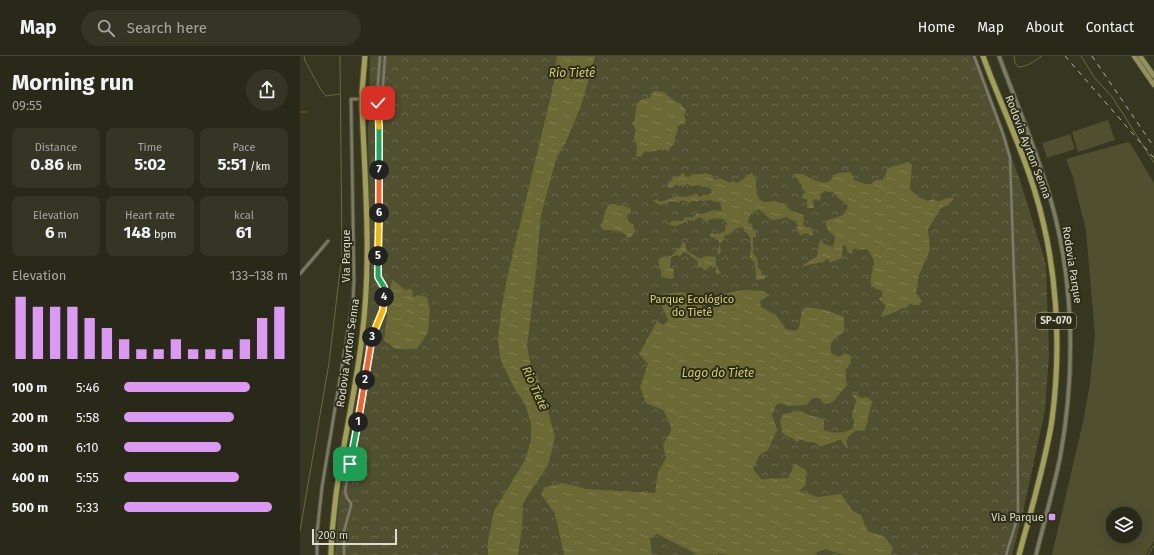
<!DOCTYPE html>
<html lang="en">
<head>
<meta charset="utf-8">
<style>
	:root { --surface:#292919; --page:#353526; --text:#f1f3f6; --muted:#a5a6a2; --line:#454538; --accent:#dc99f4 }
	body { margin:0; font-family:"Fira Sans",sans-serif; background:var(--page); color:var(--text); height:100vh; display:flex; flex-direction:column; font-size:15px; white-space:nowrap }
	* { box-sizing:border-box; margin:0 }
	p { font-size:13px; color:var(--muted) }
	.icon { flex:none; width:22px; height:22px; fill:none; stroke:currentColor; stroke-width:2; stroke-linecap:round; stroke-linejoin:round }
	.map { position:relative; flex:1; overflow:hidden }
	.sheet { display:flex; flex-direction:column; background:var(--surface); width:300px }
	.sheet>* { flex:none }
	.fabs { position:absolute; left:806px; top:451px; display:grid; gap:8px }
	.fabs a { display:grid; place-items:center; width:36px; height:36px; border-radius:50%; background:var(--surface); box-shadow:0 4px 16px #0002,0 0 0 1px var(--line); font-size:20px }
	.scale { position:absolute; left:12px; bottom:10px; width:85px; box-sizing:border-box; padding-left:4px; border:2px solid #ddddd0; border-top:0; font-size:11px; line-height:14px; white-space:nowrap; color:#ddddd0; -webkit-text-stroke:3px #2d2d17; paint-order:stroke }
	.pin { position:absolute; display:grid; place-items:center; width:34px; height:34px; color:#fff; margin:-17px; border-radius:8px; box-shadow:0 2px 6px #0006 }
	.km { position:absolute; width:20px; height:20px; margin:-10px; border-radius:50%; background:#222; color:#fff; font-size:11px; line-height:20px; text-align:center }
	.round { display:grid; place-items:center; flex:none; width:42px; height:42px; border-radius:21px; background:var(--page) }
	.headline { display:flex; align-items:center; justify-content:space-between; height:68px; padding:0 12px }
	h1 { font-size:22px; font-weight:700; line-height:30px }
	.metrics { display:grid; grid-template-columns:repeat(3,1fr); gap:6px; height:68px; padding:4px 12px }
	.metrics div { display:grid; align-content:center; border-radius:8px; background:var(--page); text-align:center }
	.metrics b { font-size:17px; font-weight:700 }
	.metrics small { font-size:11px; font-weight:400 }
	.metrics p { font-size:11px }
	.chart { height:112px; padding:8px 12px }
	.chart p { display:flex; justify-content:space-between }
	.chart svg { width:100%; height:72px; margin-top:4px; stroke:var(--accent); stroke-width:6 }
	ul { padding:0 12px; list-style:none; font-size:13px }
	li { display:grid; grid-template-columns:64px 48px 1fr; align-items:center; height:30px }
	li i { height:10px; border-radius:5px; background:var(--accent) }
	header { display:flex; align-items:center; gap:24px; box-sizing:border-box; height:56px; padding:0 20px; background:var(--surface); border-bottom:1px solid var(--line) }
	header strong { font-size:19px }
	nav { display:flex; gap:22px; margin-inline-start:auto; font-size:14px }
	.search { width:280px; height:36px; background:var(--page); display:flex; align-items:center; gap:10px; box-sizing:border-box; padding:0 14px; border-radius:22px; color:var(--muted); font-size:15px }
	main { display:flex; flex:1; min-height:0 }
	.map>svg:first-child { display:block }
</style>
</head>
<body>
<header>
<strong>Map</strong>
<div class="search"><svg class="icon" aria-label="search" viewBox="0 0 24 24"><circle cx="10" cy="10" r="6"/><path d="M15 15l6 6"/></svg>Search here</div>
<nav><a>Home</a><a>Map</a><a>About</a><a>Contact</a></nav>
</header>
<main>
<section class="sheet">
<div class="headline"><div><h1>Morning run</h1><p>09:55</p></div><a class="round"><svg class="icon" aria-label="share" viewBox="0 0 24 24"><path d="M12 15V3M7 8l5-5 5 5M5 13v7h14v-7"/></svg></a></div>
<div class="metrics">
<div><p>Distance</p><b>0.86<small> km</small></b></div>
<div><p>Time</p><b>5:02</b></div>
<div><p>Pace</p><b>5:51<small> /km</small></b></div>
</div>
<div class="metrics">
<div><p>Elevation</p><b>6<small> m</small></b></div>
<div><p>Heart rate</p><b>148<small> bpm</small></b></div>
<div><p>kcal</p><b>61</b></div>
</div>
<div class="chart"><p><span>Elevation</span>133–138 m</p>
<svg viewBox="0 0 160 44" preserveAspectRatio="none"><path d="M5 44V6M15 44V12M25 44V12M35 44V12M45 44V19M55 44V25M65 44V32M75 44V38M85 44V38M95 44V32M105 44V38M115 44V38M125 44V38M135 44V32M145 44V19M155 44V12"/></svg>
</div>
<ul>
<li><b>100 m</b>5:46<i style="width:77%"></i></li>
<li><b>200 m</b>5:58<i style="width:67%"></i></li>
<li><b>300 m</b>6:10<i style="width:59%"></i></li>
<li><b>400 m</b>5:55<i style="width:70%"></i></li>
<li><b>500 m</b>5:33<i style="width:90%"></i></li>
</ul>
</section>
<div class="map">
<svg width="854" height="499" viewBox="0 0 854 499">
	<defs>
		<pattern id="park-crowns" width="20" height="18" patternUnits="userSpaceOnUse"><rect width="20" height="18" fill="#504f2f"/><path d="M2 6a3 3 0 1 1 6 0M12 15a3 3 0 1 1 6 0" fill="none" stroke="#69684c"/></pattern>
		<pattern id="water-ripples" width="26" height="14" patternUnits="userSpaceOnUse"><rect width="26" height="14" fill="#6c6a34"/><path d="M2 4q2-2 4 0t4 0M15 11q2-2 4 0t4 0" fill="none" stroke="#817f50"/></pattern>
	</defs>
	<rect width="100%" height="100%" fill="#373721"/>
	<path fill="url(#park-crowns)" d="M70,0H672L719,121L746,208L749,299L745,354L723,456L712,499H35L39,445L63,307L71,213L68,78Z"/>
	<g fill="#504f2f" fill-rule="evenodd">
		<path d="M808,64L815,84L778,96L772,76Z"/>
		<path d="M770,78L775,93L747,102L742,87Z"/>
		<path d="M828,86L830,87L854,127V485L846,499H752L783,366L790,327L795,279L786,175L773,121L766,103ZM813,458H835V480H813Z"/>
	</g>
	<g fill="url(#water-ripples)">
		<path d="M257,0H295L282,47L266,86L256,103L241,159L236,216L227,291L231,310L240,327L255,381L248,409L223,447L222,472L218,499H188V485L194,455L225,404L231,384V368L225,348L213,330L200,302L198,283L201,256L207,222L254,27Z"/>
		<path d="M354,35L364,36L373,44L381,48L386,55L384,58L386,65L384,68H381L377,71L378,75L375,81L374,88L368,94C361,91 354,98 345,95L341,101L336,100L337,92L334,82L336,74L333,68C339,57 330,43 350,42L351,38Z"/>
		<path d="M608,106L612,109L610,133L618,141L628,145L633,143C640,148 641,143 648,142C650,142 652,142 654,142L648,149L641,152L628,173L630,194L619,219L616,237L622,245L619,249L610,248L606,252H601C597,257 592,256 588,259H585L584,261L581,260L585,253V249L579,243L581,241H583V238L581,234L576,233L571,229C569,213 581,210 567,193L559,194L558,192H555L552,195L553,197L550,198L547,195L546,190L543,189L542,202L529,207V203H526L525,206L511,208L499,212L517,200L520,184L524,188L533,191C538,176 532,182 527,172C526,170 526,167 525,165L543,159L548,151L546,147L539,143L534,137L525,135L520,139L521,142L519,145L515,143L513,145L514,152H507V143H503L502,139L505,137V135L502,133L503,130L499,127V124L492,118C501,117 504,118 510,122C514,125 522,126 526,127L532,123L533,119L539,117L550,116L553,120L554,124L565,128H571L576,124H583L588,112Z"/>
		<path d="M382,117L385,118V120L389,121C394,116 399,120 405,117L411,119L415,124L419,122L430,127L432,125L437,127L445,122L446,119H450V117H452L456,123V131L457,132C455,139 459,146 467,146C469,146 472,145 474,145C478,145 478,148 483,147C491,156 493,156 504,159L503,168L504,170L511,172L513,176L512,180L506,177L501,179L499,177L498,174L496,173L498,169L494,164L493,165L487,161C482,163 479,162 474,164L470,163L460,154C451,155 450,157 448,167L451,168L452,167L453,174L456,175V181H453V197L457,202L458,211L461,215L462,218L465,220V223L456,224L455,207L450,202V199L451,192L450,184L451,183L448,178L444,175H445L443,173V171L434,173L430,178L425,179L423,184L419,188L421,195L418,199L417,197C419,194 419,189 419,185L409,179L412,177L415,178L417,177L419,178L426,174L425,170L427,168L425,164C419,162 410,162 407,165L399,161L394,165L388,164L376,170L369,169V168L372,165H383L385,161H390L392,162L396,158C406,159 411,152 421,155L422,154L420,146H413L411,144L401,145L399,143L398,146L397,145H392L390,147C386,146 383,142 378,147L371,145L366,148L362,147L360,149L353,145L356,144L357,142L359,146C365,145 370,143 376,140C384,143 389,139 397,139L399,141L403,140V138C406,140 410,139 412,136L409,130L407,132L405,130L404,131L398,129L390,130L388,128L378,130L376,129L371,132L368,131V126L373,124V121L380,120Z"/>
		<path d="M310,148H316L319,150L322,149L331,153V157L327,159C327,164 328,166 333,168L335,176L331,181L327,182L325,178L316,174L314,175L313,174H303L300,169L303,166L305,155Z"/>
		<path d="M385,186L387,195L398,202H404L407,200L416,201V210L421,217L417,219L415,214L417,213L415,211L410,210L408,213L404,214L401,211H399L397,210L398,206L389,198L384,196L380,200L377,199L371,201L370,211L374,214L373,217L374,221L372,223H369L361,220V213L358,212L360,208L358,205L359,203C369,197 368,206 378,192L380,193L382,187Z"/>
		<path d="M92,223L105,234L112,233L113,242L117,239L127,241L130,254L128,276L117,293H95L84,284Z"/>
		<path d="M444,234L463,235L470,239L460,245L461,251L476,259L486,273L495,275L499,272L502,254L506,251L526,254L544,261V276C534,283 528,285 532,298L539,301L545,297L551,300V307L546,313V330L533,346L525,348L519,342H513L506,349L488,350L482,347L476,349L472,358L477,374L468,394L459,400L453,413L461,423L488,422L495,408L506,414V429L499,435L518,441L541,438L553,455L561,459L567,475L584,480L593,492L591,499H544L525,493L515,497L516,499H428L421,498L399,499L357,478L350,482L352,499H264L255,458L241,438L245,431L263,427L286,433L355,437L358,416L366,402L363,388C375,372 372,370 363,354L346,347L340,331L348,308L339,298L357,265L363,269L368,264L361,248L370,237L382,236L406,253L426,247L428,237Z"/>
		<path d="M555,338L561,342L567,341L573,346L571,350L565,374L555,375L546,383L548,392H546L541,384H539C533,387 526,388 520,391L518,388L513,386H505L503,383L496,386L495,384L482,377L480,364L483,358L501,355L509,359L524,363V374C534,378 544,378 553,372L554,365L552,360L556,344L553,340Z"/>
	</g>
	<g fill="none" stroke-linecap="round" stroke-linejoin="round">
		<g stroke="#6c6a34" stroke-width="1">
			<path d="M4,0L5,5L21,34L26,40L40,38"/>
			<path d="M714,0L715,7L718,11C727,11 735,5 742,0"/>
			<path d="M781,0L794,21L813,42L854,107"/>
			<path d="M0,56H7"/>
			<path d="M0,475L29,307L42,198L40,0"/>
			<path d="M848,499L854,489"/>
		</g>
		<g stroke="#545341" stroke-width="4.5">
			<g id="minor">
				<path d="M674,0L703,78L710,102L717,304L718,452V460L706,499"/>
				<path d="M78,32L83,30L85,0"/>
				<path d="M0,218L28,185"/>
				<path d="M17,499V477L22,431L53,244L54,224L51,43H78"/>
				<path d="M44,499V475L51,450V447L47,442L45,436L71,285L84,251L85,234L78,221V216L79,155L77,40L80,0"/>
			</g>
		</g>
		<g stroke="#545341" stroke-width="5.5">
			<path id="tertiary" d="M699,0C714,41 731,81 744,122C774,211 777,310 760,402C753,435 744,467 736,499"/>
		</g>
		<g stroke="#545341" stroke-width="6">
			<g id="primary">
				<path d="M834,0L854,29"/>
				<path d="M840,0L854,20"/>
			</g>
		</g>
		<g stroke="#545341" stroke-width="7">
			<g id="motorway">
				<path d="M683,0C699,45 721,89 735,136C757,208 762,288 752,364C745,409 731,454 719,499"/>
				<path d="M62,36L65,0"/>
				<path d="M31,499C31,479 34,459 36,439C43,386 56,334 62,281C72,204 65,128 62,51"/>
			</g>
		</g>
		<use href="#minor" stroke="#7c7c64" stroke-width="2.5"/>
		<use href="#tertiary" stroke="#7c7c64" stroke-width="3.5"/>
		<use href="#primary" stroke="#93915c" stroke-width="4.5"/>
		<use href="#motorway" stroke="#a29f56" stroke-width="5"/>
		<g stroke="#b3b3a4" stroke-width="1" stroke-dasharray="5 5" stroke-linecap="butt">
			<path d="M765,0L854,102"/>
			<path d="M792,0L854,91"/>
		</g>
		<g stroke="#545341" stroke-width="7" stroke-linecap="butt">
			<path id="motorway-bridge" d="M62,51V36"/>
		</g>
		<use href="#motorway-bridge" stroke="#a29f56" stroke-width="5"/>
	</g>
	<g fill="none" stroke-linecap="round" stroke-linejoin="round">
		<g stroke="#fff" stroke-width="8">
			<path id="split-1" d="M50,408L58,366"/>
		</g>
		<g stroke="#fff" stroke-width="8">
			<path id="split-2" d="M58,366L65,324"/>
		</g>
		<g stroke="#fff" stroke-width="8">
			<path id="split-3" d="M65,324L72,281"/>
		</g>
		<g stroke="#fff" stroke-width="8">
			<path id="split-4" d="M72,281L83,254L84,241"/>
		</g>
		<g stroke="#fff" stroke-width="8">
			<path id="split-5" d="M78,200V221L84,231V241"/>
		</g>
		<g stroke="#fff" stroke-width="8">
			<path id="split-6" d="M78,200L79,157"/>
		</g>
		<g stroke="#fff" stroke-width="8">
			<path id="split-7" d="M79,114V157"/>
		</g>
		<g stroke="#fff" stroke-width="8">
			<path id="split-8" d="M79,71V114"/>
		</g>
		<g stroke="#fff" stroke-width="8">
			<path id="split-9" d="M78,47L79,71"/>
		</g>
		<use href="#split-1" stroke="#22a559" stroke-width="5"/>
		<use href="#split-2" stroke="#f0652b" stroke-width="5"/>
		<use href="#split-3" stroke="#f0652b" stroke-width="5"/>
		<use href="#split-4" stroke="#f5b400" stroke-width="5"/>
		<use href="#split-5" stroke="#22a559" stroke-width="5"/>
		<use href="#split-6" stroke="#f5b400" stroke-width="5"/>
		<use href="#split-7" stroke="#f0652b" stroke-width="5"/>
		<use href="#split-8" stroke="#22a559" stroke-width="5"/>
		<use href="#split-9" stroke="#f5b400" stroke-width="5"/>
	</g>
	<rect fill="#dc99f4" stroke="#2d2d17" stroke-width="1.5" x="748" y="457" width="8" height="8" rx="2"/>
	<g text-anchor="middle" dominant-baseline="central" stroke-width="4" stroke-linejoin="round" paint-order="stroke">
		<rect fill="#2d2d17" stroke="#a8a898" stroke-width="1" x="736" y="257" width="40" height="16" rx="3"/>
		<g font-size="10" font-weight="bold" fill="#ddddd0">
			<text x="756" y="265">SP-070</text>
		</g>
		<g font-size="11" fill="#ddddd0" stroke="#2d2d17">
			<text transform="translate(728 91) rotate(69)">Rodovia Ayrton Senna</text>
			<text transform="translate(46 200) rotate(-90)">Via Parque</text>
			<text transform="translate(772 209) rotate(81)">Rodovia Parque</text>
			<text transform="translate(48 297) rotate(-82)">Rodovia Ayrton Senna</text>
		</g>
		<g font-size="11" fill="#d7d481" stroke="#2d2d17">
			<text x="392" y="243">Parque Ecológico<tspan x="392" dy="13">do Tietê</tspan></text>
		</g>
		<g font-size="11" fill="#ddddd0" stroke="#2d2d17" text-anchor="end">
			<text x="744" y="461">Via Parque</text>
		</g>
		<g font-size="12" font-style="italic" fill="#cdca78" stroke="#2d2d17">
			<text x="272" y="17">Rio Tietê</text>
			<text x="418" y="317">Lago do Tiete</text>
			<text transform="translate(235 332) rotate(66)">Rio Tietê</text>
		</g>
	</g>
</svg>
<div class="fabs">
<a><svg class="icon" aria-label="layers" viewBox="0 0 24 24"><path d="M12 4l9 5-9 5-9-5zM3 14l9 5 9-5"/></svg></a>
</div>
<div class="scale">200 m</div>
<div class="pin" style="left:50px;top:408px;background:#1e9e55"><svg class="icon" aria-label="arrive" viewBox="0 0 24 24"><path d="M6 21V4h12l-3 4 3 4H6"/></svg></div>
<div class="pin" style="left:78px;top:47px;background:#d93025"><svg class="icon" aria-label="check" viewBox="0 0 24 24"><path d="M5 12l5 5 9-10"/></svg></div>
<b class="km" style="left:58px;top:366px">1</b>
<b class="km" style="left:65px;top:324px">2</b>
<b class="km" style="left:72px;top:281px">3</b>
<b class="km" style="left:84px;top:241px">4</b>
<b class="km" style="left:78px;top:200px">5</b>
<b class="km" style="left:79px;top:157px">6</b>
<b class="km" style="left:79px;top:114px">7</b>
</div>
</main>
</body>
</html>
